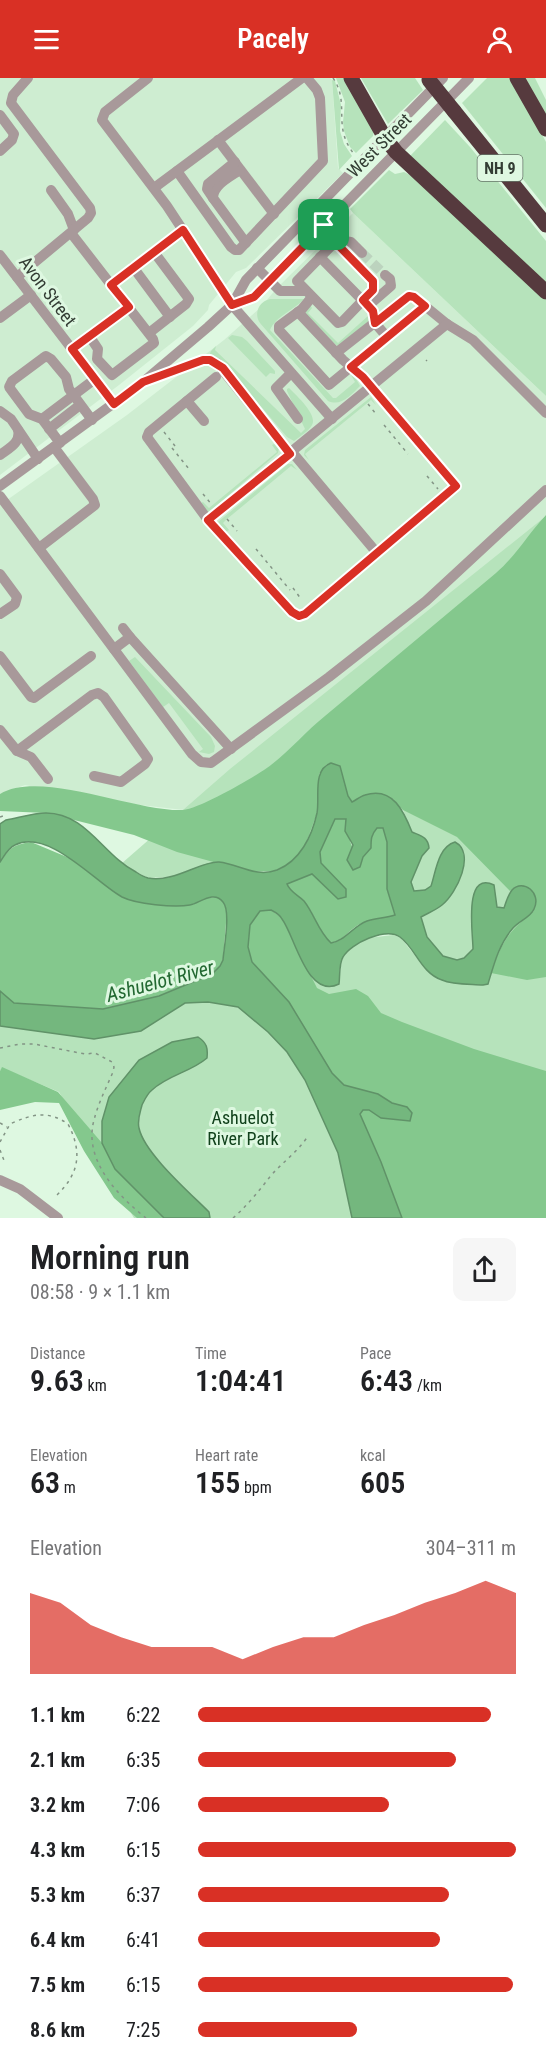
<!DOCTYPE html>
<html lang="en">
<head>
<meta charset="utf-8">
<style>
	:root { --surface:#fff; --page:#f6f6f6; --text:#202124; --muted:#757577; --accent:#d93025 }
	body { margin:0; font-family:"Roboto Condensed",sans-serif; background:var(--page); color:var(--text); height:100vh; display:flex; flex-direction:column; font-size:22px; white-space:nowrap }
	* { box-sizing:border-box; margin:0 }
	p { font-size:20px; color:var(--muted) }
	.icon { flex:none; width:33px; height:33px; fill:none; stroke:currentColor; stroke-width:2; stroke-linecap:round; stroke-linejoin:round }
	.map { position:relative; height:1140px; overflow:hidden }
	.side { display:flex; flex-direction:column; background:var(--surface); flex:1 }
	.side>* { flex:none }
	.pin { position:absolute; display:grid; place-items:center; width:51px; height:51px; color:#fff; margin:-26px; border-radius:12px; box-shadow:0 3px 9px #0006 }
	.round { display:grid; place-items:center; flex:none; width:63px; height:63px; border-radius:12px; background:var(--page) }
	.headline { display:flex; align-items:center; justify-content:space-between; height:102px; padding:0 30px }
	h1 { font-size:33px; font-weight:600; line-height:45px }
	.stats { display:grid; grid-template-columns:repeat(3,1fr); gap:9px; height:102px; padding:6px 30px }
	.stats div { display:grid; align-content:center }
	.stats b { font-size:30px; font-weight:600 }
	.stats small { font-size:16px; font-weight:400 }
	.stats p { font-size:16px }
	.chart { height:168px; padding:12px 30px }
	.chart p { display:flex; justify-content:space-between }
	.chart svg { width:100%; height:108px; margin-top:6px; fill:var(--accent); opacity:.7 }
	ul { padding:0 30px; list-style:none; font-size:20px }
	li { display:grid; grid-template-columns:96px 72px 1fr; align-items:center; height:45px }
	li i { height:15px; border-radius:8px; background:var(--accent) }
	header { display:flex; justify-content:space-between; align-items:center; height:78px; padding:0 30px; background:var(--accent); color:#fff; font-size:27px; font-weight:600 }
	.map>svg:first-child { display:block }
</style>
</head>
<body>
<header><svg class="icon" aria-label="menu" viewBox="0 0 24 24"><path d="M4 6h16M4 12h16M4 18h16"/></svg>Pacely<svg class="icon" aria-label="person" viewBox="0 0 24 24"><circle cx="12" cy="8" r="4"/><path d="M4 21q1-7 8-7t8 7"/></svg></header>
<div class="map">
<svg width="546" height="1140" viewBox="0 0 546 1140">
	<rect width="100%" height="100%" fill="#def8e1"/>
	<g fill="#ceedd1">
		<path d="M0,0H330L332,2L338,90L343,95L246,190L236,194L209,227L208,232L193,248L119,307L0,397Z"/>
		<path d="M353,135L546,318V437L536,448L184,732L140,727L25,707L0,716V427L127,337L224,262L260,230L277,210Z"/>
	</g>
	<g fill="#b6e3bb">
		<path d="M336,0H345L374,52L373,58L356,75L350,69L344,53L343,44L345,24Z"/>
		<path d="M361,0H415L423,12L388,46Z"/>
		<path d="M487,0H512L546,64V130L462,25Z"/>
		<path d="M523,0H535L546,22V41Z"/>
		<path d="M332,2L335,3L341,27L340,53L344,66L352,78L339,92Z"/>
		<path d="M445,42L470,69L546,163V206L410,78Z"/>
		<path d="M389,92L395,96L404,94L414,99L546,222V318L353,135L350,131Z"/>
		<path d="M270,221H304C294,232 276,238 270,252L333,320H336L355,304L351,297L356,301L360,308C351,317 341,329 328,323L260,245C254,236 258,224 270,221Z"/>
		<path d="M310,227L312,230L308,235L338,265L368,238H370L371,242L337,268L305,235Z"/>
		<path d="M232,257L242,259L247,263L275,293V296L270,295L266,299L228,260Z"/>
		<path d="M216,268L215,272L301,355L305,351L287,313V311L289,310C296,317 318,337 312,347C309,353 299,359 294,363L287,359L225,286L217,280L209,278L211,273Z"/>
		<path d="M371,319L376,327L371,322L305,376L309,382L304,377L305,372Z"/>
		<path d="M274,366L279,370L278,375L208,435L201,425L203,424L209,430L277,374L272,367Z"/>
		<path d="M288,386H292L297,392L291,388L227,441L223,445L229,452L226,454L218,444Z"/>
		<path d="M546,438V1140H402L381,1084L252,884L339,906L342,880L355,866L368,860L393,857L400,859L426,891L488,905L500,868L510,813L504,830L472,822L473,871L464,880L457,882L443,878L427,859L421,839L443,826L441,776L431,809L425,813H414L411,804L422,778L429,770L425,760L412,754L403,732L220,784L212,785L179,798L148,800L121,786L230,691Z"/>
		<path d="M135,579L211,659L215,668L214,674L209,676L199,674L203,671L169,625L163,629L129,583Z"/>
		<path d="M208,924L238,929L268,953L286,973L305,1002L338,1075L352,1140H134L59,1014L2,990L0,993V938L172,933L184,925Z"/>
	</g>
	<g fill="#84c88d">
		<path d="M546,437V899L527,902L491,895C502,863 508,854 534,833L515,809L510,813L457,759L403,732L393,721L352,724L348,718L340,688L331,685L326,687L319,696L317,735L304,771L290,786L274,793L250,794L177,774L134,757L46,735L0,733V716C40,691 135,734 183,732C199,731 249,702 264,692C285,678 305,654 325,638C382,590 439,543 496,495C516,478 528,456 546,437Z"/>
		<path d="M335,740H346C345,757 355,773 360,789L363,779L371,770C371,761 371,757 376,750L383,749L387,764V811L396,838C383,840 370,841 358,847C348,853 343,863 330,865C318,853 315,836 304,823C298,817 290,814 287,806L312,796L338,821L346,811L321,786L320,774Z"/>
		<path d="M31,764L74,782L123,819L175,828L192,827L204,820L217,819L223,823L227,832L223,882L220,888L212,896L159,918L103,931L14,925L0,913V784C11,769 13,767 31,764Z"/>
		<path d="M271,832L282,840L317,910L329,916L356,911L368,918L381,935L402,944L474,971L546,993V1140H402L381,1084L360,1036L363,1032H369L381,1040L409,1043L412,1035L407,1029L392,1025L378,1016L344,1007L332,995L289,924L252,884L248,869L250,847L260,833Z"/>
		<path d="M2,989L58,1014L102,1065L115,1091L164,1140H137L114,1120L84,1073L59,1025L35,1024L0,1032V993Z"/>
	</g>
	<g fill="#74b77e" stroke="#609268" stroke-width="1.5" fill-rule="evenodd">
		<path d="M331,685L340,688L348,718L352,724C356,722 361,718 365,717C393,708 404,734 412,754C421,758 428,759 429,770L422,778L411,804L414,813L425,812L431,808C436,793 438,769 455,764C476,775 457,815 442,827C436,832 428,835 421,839L427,859L443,878L457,882L464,880L473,871C473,856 463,792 494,807L497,829L504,830C506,824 508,817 512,812C523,800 542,815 534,831C531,839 519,843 513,850C499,866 494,886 488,906L483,907C470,906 453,907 442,902C421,895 416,871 400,859C386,849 351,865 343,879C339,885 340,898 339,906C307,922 295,858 282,841C280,837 275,834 271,832L260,833L250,847L248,869L252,884L289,924L332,995L344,1007L378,1016L392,1025L407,1029L412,1035L410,1043L381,1040L369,1032H363L360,1036L381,1084L402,1140H352L338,1075L305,1002L287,974L268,954L238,929L208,924L185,925L141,953L94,961L0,948V913L14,925L103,931L159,918L212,896L220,888L223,882C224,869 231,833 223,824C214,812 200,825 190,827C174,830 136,826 122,819C96,805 49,750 15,767C8,770 4,778 0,784V746L6,742C18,740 33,735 46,735C86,735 103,777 136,794C139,796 144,799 148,800C174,805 200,783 219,784C239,786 256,800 277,792C300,783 312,758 317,735C320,719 312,692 331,685ZM335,741H346L345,753L353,767L347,782L353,792L360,789L363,779L371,770C371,761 371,757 377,750H383L387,764V811L395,837C386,840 376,840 367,843C353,848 345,863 331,865C318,853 315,837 304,823C298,817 290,814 287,806L312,796L338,821L346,819V811L321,785L320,774Z"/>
		<path d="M198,959C207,965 208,970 207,980C191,994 168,997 152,1012C147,1016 145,1021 142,1027C140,1035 137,1042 139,1050C144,1075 190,1115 209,1134L210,1140H164L115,1091L102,1065V1043L109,1019L139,982L172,964Z"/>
	</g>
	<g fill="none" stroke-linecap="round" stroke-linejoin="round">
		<path stroke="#bcd3be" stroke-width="10" stroke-dasharray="10 5" stroke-linecap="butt" d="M362,175L385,197"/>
		<g stroke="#839485" stroke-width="1.5" stroke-dasharray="3 4.5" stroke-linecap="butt">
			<path d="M333,0C351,26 331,49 355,77"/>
			<path d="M426,282L427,283"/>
			<path d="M368,326L376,336"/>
			<path d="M384,347L408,376"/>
			<path d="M164,354L175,368"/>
			<path d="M172,370L189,391"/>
			<path d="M427,398L438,411"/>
			<path d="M203,416L212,427"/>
			<path d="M227,441L237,453"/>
			<path d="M256,471L290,512"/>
			<path d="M293,510L301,521"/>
			<path d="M0,739L3,738"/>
			<path d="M0,970L20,966H34L85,976L95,975L112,984L114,989L113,994C106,1010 98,1026 94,1042C83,1082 118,1118 146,1140"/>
			<path d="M0,1045L7,1049"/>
			<path d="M0,1064L10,1046C32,1036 48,1032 68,1046C83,1075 79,1096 56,1118"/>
			<path d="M0,1072L5,1085"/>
			<path d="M233,1140C246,1129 258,1114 269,1100C281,1085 297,1075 308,1058"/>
		</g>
		<g stroke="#a8999a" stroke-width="10">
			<path d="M148,0L105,34L102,42L167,128L232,227L332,341"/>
			<path d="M0,37L14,56L12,62L0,73"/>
			<path d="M218,62L274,136"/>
			<path d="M240,92C230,99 213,107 213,120L246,165"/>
			<path d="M177,93L231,169L235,172H239L323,83L320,20L317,12L307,0"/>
			<path d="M154,110L302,0"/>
			<path d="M51,112L68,136L74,152"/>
			<path d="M213,120L207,111L208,106L235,84"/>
			<path d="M324,147C331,154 335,159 339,168L370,199L374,208L371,214L342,244L338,245L297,203L337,162L351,164L362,175"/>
			<path d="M71,155L153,261L154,265L112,297L97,281L98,271L90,259"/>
			<path d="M0,177L114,326"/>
			<path d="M320,179L373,233L375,245L387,259"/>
			<path d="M133,189L170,239"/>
			<path d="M257,190L280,213H306"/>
			<path d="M17,199L88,140L91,135L90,130L11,25L13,17L28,0"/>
			<path d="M111,207L183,152"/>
			<path d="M312,219L302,231L279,248V252L329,307L425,228"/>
			<path d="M232,227L254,219L469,0"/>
			<path d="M368,228L391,208L390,201L385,197"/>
			<path d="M0,240L31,217"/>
			<path d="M149,255L186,226L189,221L154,174"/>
			<path d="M72,271L129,229"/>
			<path d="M336,275L406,220L414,219L447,246L473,262L546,335"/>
			<path d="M291,295L276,310L298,341"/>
			<path d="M216,299L149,354L147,359L208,442L292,534L297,537H303L456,408L363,299L343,282L298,234"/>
			<path d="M152,300L203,282H210L217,285L290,376"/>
			<path d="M187,323L204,343"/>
			<path d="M0,333L11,341L38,381"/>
			<path d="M42,341L95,301"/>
			<path d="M49,351L80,327"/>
			<path d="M60,365L42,341L29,336L9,309L12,303L43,280L46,278L51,281L66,299L69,311L92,342"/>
			<path d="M292,374L377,475"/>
			<path d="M0,377C9,370 21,365 18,352"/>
			<path d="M0,408L143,304L208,249L232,227L246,202L443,0"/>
			<path d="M0,418L192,676L201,684L211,685L329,599L426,523L546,412"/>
			<path d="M208,442L447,246"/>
			<path d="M39,470L95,427L93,421L54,369"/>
			<path d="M0,496L17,519L15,526L0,536"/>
			<path d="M130,559L231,671"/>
			<path d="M114,571L130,559L123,550"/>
			<path d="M0,578L31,619L34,620L91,578"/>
			<path d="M0,652L17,673L31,679L48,701"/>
			<path d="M17,673L92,617L98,615L104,619L148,681L145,686L121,704L94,698"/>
			<path d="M0,1102L20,1111L58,1140"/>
		</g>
		<g stroke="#563a3e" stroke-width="15">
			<path d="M351,0L385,60L396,74L546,214"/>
			<path d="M517,0L546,51"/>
			<path d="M454,33L546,147"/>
		</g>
		<path stroke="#563a3e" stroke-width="15" d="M429,2L454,33"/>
	</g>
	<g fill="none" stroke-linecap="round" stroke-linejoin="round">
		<g stroke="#fff" stroke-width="12">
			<path id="route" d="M324,147L334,156L339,168L373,203V212L363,222L373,233L375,245L409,218L414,219L425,228L351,289L363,299L456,408L305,536L299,538L292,534L208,442L290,376L223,290L210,282H203L143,304L114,326L72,271L129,229L111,207L183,152L232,227L254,219Z"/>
		</g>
		<use href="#route" stroke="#d93025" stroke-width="8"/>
	</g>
	<g text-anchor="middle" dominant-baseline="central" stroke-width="6" stroke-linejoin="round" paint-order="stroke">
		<rect fill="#def8e1" stroke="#667568" stroke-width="1.5" x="477.5" y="77" width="45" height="26" rx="4.5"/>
		<g font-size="16" font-weight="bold" fill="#333d34">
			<text x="500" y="90">NH 9</text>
		</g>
		<g font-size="18" fill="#333d34" stroke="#def8e1">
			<text transform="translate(379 67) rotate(-45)">West Street</text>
			<text transform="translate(48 213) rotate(53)">Avon Street</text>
		</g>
		<g font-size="18" fill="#10411b" stroke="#def8e1">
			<text x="243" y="1039">Ashuelot<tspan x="243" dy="21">River Park</tspan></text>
		</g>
		<g font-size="20" font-style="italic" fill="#226831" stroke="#def8e1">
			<text transform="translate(160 903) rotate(-15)">Ashuelot River</text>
		</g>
	</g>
</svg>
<div class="pin" style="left:324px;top:147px;background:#1e9e55"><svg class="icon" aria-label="arrive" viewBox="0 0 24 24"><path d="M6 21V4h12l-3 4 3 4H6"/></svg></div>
</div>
<section class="side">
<div class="headline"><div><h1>Morning run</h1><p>08:58 · 9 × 1.1 km</p></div><a class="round"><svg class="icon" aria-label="share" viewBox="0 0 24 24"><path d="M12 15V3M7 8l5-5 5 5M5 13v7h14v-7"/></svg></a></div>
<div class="stats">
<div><p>Distance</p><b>9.63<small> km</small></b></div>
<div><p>Time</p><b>1:04:41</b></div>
<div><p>Pace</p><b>6:43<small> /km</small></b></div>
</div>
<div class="stats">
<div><p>Elevation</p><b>63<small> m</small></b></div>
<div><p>Heart rate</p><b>155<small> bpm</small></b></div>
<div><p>kcal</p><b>605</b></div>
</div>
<div class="chart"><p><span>Elevation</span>304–311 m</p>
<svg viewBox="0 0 160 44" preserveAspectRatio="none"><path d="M0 44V11L10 15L20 24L30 29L40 33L50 33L60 33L70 38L80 33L90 29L100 29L110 24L120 20L130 15L140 11L150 6L160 11V44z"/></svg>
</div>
<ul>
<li><b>1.1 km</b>6:22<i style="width:92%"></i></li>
<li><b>2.1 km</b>6:35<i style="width:81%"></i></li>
<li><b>3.2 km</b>7:06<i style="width:60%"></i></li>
<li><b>4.3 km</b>6:15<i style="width:100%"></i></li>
<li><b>5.3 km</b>6:37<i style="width:79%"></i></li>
<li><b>6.4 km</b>6:41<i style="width:76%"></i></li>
<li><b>7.5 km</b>6:15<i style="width:99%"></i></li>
<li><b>8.6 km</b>7:25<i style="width:50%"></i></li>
</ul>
</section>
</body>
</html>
